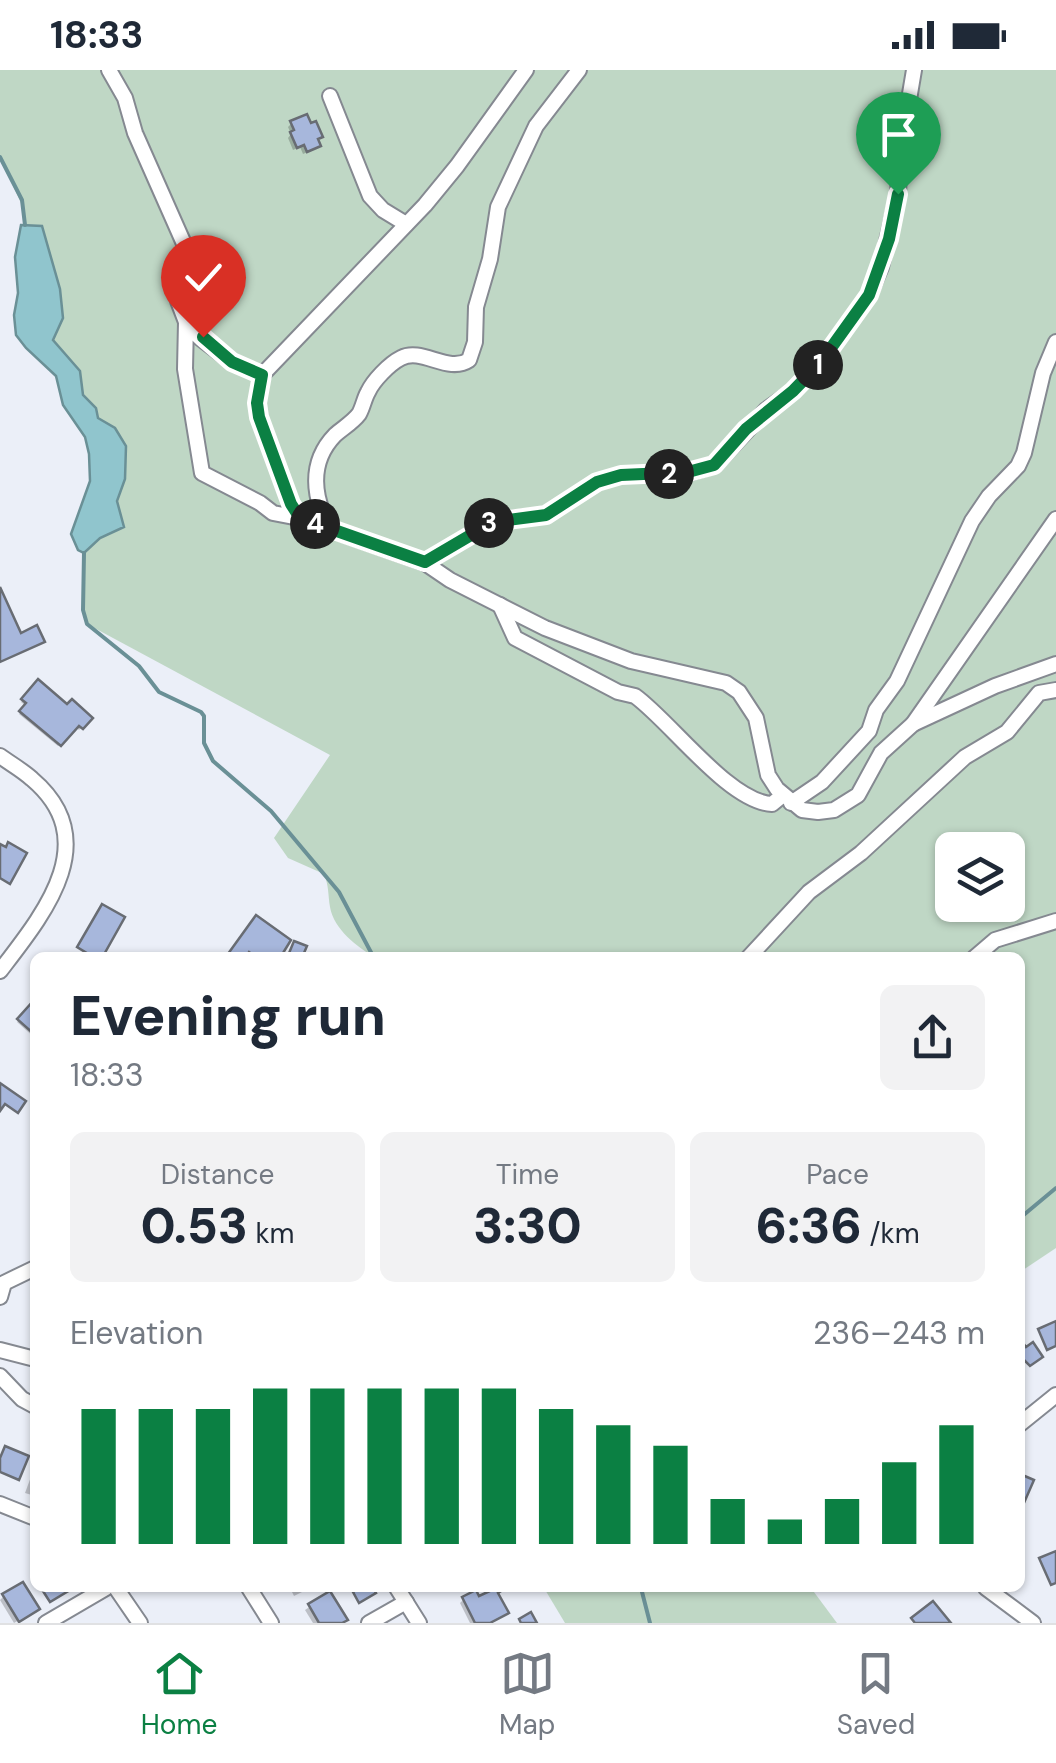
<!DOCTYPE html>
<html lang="en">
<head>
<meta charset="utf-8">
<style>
	:root { --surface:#fff; --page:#f2f2f3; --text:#1f2937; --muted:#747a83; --line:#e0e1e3; --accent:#0b8043 }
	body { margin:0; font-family:"DM Sans",sans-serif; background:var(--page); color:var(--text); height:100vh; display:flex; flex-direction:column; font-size:38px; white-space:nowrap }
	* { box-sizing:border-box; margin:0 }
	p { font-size:32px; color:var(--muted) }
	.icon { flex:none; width:55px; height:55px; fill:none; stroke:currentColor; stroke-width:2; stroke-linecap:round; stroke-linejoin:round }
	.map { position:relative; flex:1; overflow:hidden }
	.panel { position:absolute; left:30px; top:882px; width:995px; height:640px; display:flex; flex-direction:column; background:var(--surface); border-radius:15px; box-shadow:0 2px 8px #0004 }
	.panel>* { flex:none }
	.fabs { position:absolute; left:935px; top:762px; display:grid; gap:20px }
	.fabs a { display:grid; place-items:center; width:90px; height:90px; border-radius:15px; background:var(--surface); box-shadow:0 2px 8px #0004; font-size:50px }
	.pin { position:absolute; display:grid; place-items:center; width:85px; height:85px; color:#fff; margin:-102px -42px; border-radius:50% 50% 50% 0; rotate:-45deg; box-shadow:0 0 10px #0007 }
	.pin .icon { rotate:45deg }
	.km { position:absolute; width:50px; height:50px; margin:-25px; border-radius:50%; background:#222; color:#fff; font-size:28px; line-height:50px; text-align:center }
	.round { display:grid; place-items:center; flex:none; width:105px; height:105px; border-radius:15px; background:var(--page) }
	.overview { display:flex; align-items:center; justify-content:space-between; height:170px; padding:0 40px }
	h1 { font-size:55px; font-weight:800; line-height:75px }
	.figures { display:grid; grid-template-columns:repeat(3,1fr); gap:15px; height:170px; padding:10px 40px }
	.figures div { display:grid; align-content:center; border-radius:15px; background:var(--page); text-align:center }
	.figures b { font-size:50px; font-weight:800 }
	.figures small { font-size:28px; font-weight:400 }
	.figures p { font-size:28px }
	.chart { height:280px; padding:20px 40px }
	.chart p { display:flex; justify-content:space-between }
	.chart svg { width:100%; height:180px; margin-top:10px; stroke:var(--accent); stroke-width:6 }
	.status { display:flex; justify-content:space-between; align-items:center; height:70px; padding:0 50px; background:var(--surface); direction:ltr }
	.status svg { height:28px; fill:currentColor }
	.menu { display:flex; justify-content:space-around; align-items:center; height:140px; border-top:2px solid var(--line); background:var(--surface); font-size:28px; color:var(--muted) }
	.menu a { display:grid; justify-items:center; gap:5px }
	.menu .current { color:var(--accent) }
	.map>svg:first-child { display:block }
</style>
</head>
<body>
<div class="status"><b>18:33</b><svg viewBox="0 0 49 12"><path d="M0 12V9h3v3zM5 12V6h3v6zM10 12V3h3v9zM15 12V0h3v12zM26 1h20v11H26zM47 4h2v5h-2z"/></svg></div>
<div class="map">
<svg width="1056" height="1553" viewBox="0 0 1056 1553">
	<rect width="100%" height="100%" fill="#ebeff8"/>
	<g fill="#bfd7c5" fill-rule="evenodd">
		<path d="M0,0H1056V1178L1020,1202V888H375C357,876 334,860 330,837C328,825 329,816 324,804L288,788L274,768L330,685L87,554C81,524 89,493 76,464L104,396L57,292L23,262L25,142L0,87ZM952,780H1008V835H952Z"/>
		<path d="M544,1518H811L837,1553H565Z"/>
	</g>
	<path fill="#90c5cd" stroke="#6a9096" stroke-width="2.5" d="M21,155L42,156L60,219L63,248L53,270L80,301L83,325L96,338L98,348L115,358L126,376L125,409L117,431L124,457L100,468L84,483L78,480L71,464L90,411L89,384L85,367L63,335L56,306L26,278L16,265L14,245L18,223L15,187Z"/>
	<g fill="#0003">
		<path d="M292,53L316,70L318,76L315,79L303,84L300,77L293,80L288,68L291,64L288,57Z"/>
		<path d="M39,612L67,637L90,648L79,660L75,656L58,676L19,644L26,636L21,632Z"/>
		<path d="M35,933V968L17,952Z"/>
		<path d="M35,1396V1426L25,1423Z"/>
		<path d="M290,1518H310L294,1526Z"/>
		<path d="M483,1518H503L496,1524L490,1553H470L460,1533L463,1530H478L487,1525Z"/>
		<path d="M329,1524L341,1553H313L305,1540Z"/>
		<path d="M4,1526L33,1542L14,1553L0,1530Z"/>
	</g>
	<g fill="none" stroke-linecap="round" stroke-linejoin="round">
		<g stroke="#6a9096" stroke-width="4">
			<path d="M0,87L22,130L25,155"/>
			<path d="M84,483L83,540L87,554L139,596L159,622L201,642L204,646V673L213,691L271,741L339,822L374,888"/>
			<path d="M1020,1148L1056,1118"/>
			<path d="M641,1518L650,1553"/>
		</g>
	</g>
	<g fill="#a7b7dc" stroke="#686c73" stroke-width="2.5">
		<path d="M307,44L311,53L316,51L323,67L318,69L321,76L307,82L304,75L297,78L290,62L294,60L290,51Z"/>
		<path d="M0,517L21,563L37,555L45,572L0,592Z"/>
		<path d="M38,609L67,634L72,629L93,648L83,659L79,656L61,676L19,641L26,633L21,629Z"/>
		<path d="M8,772L27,783L10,814L0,808V774L6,777Z"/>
		<path d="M102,834L125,847L102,888H95L77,877Z"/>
		<path d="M256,845L291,870L280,888H257L249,882L245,888H225Z"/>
		<path d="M294,871L307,876L304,883L313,888H287Z"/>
		<path d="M35,929V965L17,949Z"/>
		<path d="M0,1013L26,1031L18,1043L5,1034L0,1041Z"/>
		<path d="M1056,1251V1276L1047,1280L1038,1259Z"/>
		<path d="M1020,1269L1026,1277L1033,1272L1043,1287L1030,1296L1020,1286Z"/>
		<path d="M5,1376L29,1386L19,1410L0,1402V1388Z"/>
		<path d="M1020,1404L1034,1410L1020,1442Z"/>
		<path d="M1056,1481V1513L1051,1515L1039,1488Z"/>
		<path d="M23,1512L40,1539L19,1552L2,1524Z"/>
		<path d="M41,1518H69L70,1520L50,1532Z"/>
		<path d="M360,1518H373L376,1523L359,1533L353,1522Z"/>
		<path d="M488,1518H506L498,1523L509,1543L490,1553H475L462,1527L476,1520L479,1526L490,1521Z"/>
		<path d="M330,1521L348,1550L342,1553H319L308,1534Z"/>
		<path d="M933,1531L951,1553H915L911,1548Z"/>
		<path d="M531,1542L537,1553H521L519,1549Z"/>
	</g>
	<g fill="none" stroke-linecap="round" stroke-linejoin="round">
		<g stroke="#858991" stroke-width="18">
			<g id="minor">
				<path d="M109,0L125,28L135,63L185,176L178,231L186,252L185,299L202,403L260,433L273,443L299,448"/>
				<path d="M526,0L457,96L425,135L262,305L257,333L259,347L291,434L299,448L425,493L450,510L545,558L631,591L726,613L739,622L756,648L768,705L777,719L802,740L818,742L834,740L858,725L881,683L913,654L1056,449"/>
				<path d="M330,26L370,126L383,140L406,154"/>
				<path d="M187,258L232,292L262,305"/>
				<path d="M331,459C313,429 308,393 335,365C343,358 353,352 359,344C363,337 364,329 368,322C373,311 389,294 401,288C422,277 448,304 469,290L475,272L476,237L490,189L498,137L536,56L579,0"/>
				<path d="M425,493L493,451L546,445L597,412L621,405L688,403L715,395L766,340L793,321L821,292L869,225L881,197L898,124L900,83L914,0"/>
				<path d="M500,535L515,568L618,622L635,626C670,651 729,732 772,734L783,725"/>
				<path d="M913,654L995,616L1056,594"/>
				<path d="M0,686C11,694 22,700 32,709C105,771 43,845 0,901"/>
				<path d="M791,733L822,712L869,661L876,640L897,611L972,451L989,426L1018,396L1024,383L1043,303L1056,272"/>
				<path d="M748,888L809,822L861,783L965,687L1007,662L1039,623L1056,620"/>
				<path d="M974,888L995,870L1056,851"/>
				<path d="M0,1227L4,1213L35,1198"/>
				<path d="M0,1280L35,1289"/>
				<path d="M0,1306L22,1329L35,1336"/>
				<path d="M1020,1354L1056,1325"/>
				<path d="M0,1434L35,1448"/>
				<path d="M116,1518L140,1553"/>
				<path d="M249,1518L271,1553"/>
				<path d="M397,1518L419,1553"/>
				<path d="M986,1518L1033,1553"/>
				<path d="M46,1553L106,1518"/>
				<path d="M369,1553L406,1532"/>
			</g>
		</g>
		<use href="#minor" stroke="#fff" stroke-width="14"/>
	</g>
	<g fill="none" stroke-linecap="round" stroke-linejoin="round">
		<g stroke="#fff" stroke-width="20">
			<path id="route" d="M203,267L232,292L262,305L257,333L259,347L291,434L300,448L425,492L493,452L546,445L597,412L621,405L688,402L714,395L746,359L793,321L821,292L869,225L889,169L898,124"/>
		</g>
		<use href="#route" stroke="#0b8043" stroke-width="12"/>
	</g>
</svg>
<div class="fabs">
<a><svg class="icon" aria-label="layers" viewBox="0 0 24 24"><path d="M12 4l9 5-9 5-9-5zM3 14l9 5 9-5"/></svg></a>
</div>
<div class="pin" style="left:898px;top:124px;background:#1e9e55"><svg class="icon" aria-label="arrive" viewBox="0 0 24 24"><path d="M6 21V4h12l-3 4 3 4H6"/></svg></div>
<div class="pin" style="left:203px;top:267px;background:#d93025"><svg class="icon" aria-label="check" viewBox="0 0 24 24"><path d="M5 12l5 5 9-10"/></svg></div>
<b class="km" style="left:818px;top:295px">1</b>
<b class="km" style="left:669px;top:404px">2</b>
<b class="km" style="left:489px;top:453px">3</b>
<b class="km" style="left:315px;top:454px">4</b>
<section class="panel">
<div class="overview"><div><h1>Evening run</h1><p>18:33</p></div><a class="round"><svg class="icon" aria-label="share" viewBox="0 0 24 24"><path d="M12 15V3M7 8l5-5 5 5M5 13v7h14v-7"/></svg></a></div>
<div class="figures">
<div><p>Distance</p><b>0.53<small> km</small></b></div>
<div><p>Time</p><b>3:30</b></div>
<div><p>Pace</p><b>6:36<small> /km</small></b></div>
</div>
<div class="chart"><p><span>Elevation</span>236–243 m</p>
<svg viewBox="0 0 160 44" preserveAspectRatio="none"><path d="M5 44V11M15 44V11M25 44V11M35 44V6M45 44V6M55 44V6M65 44V6M75 44V6M85 44V11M95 44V15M105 44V20M115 44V33M125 44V38M135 44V33M145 44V24M155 44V15"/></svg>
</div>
</section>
</div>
<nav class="menu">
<a class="current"><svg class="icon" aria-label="home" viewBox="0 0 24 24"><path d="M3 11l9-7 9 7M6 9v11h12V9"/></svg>Home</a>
<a><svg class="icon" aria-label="map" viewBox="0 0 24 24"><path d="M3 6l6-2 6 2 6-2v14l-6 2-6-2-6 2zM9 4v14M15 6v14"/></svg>Map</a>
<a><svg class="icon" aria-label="saved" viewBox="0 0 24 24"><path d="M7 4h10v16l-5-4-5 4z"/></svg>Saved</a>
</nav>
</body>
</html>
